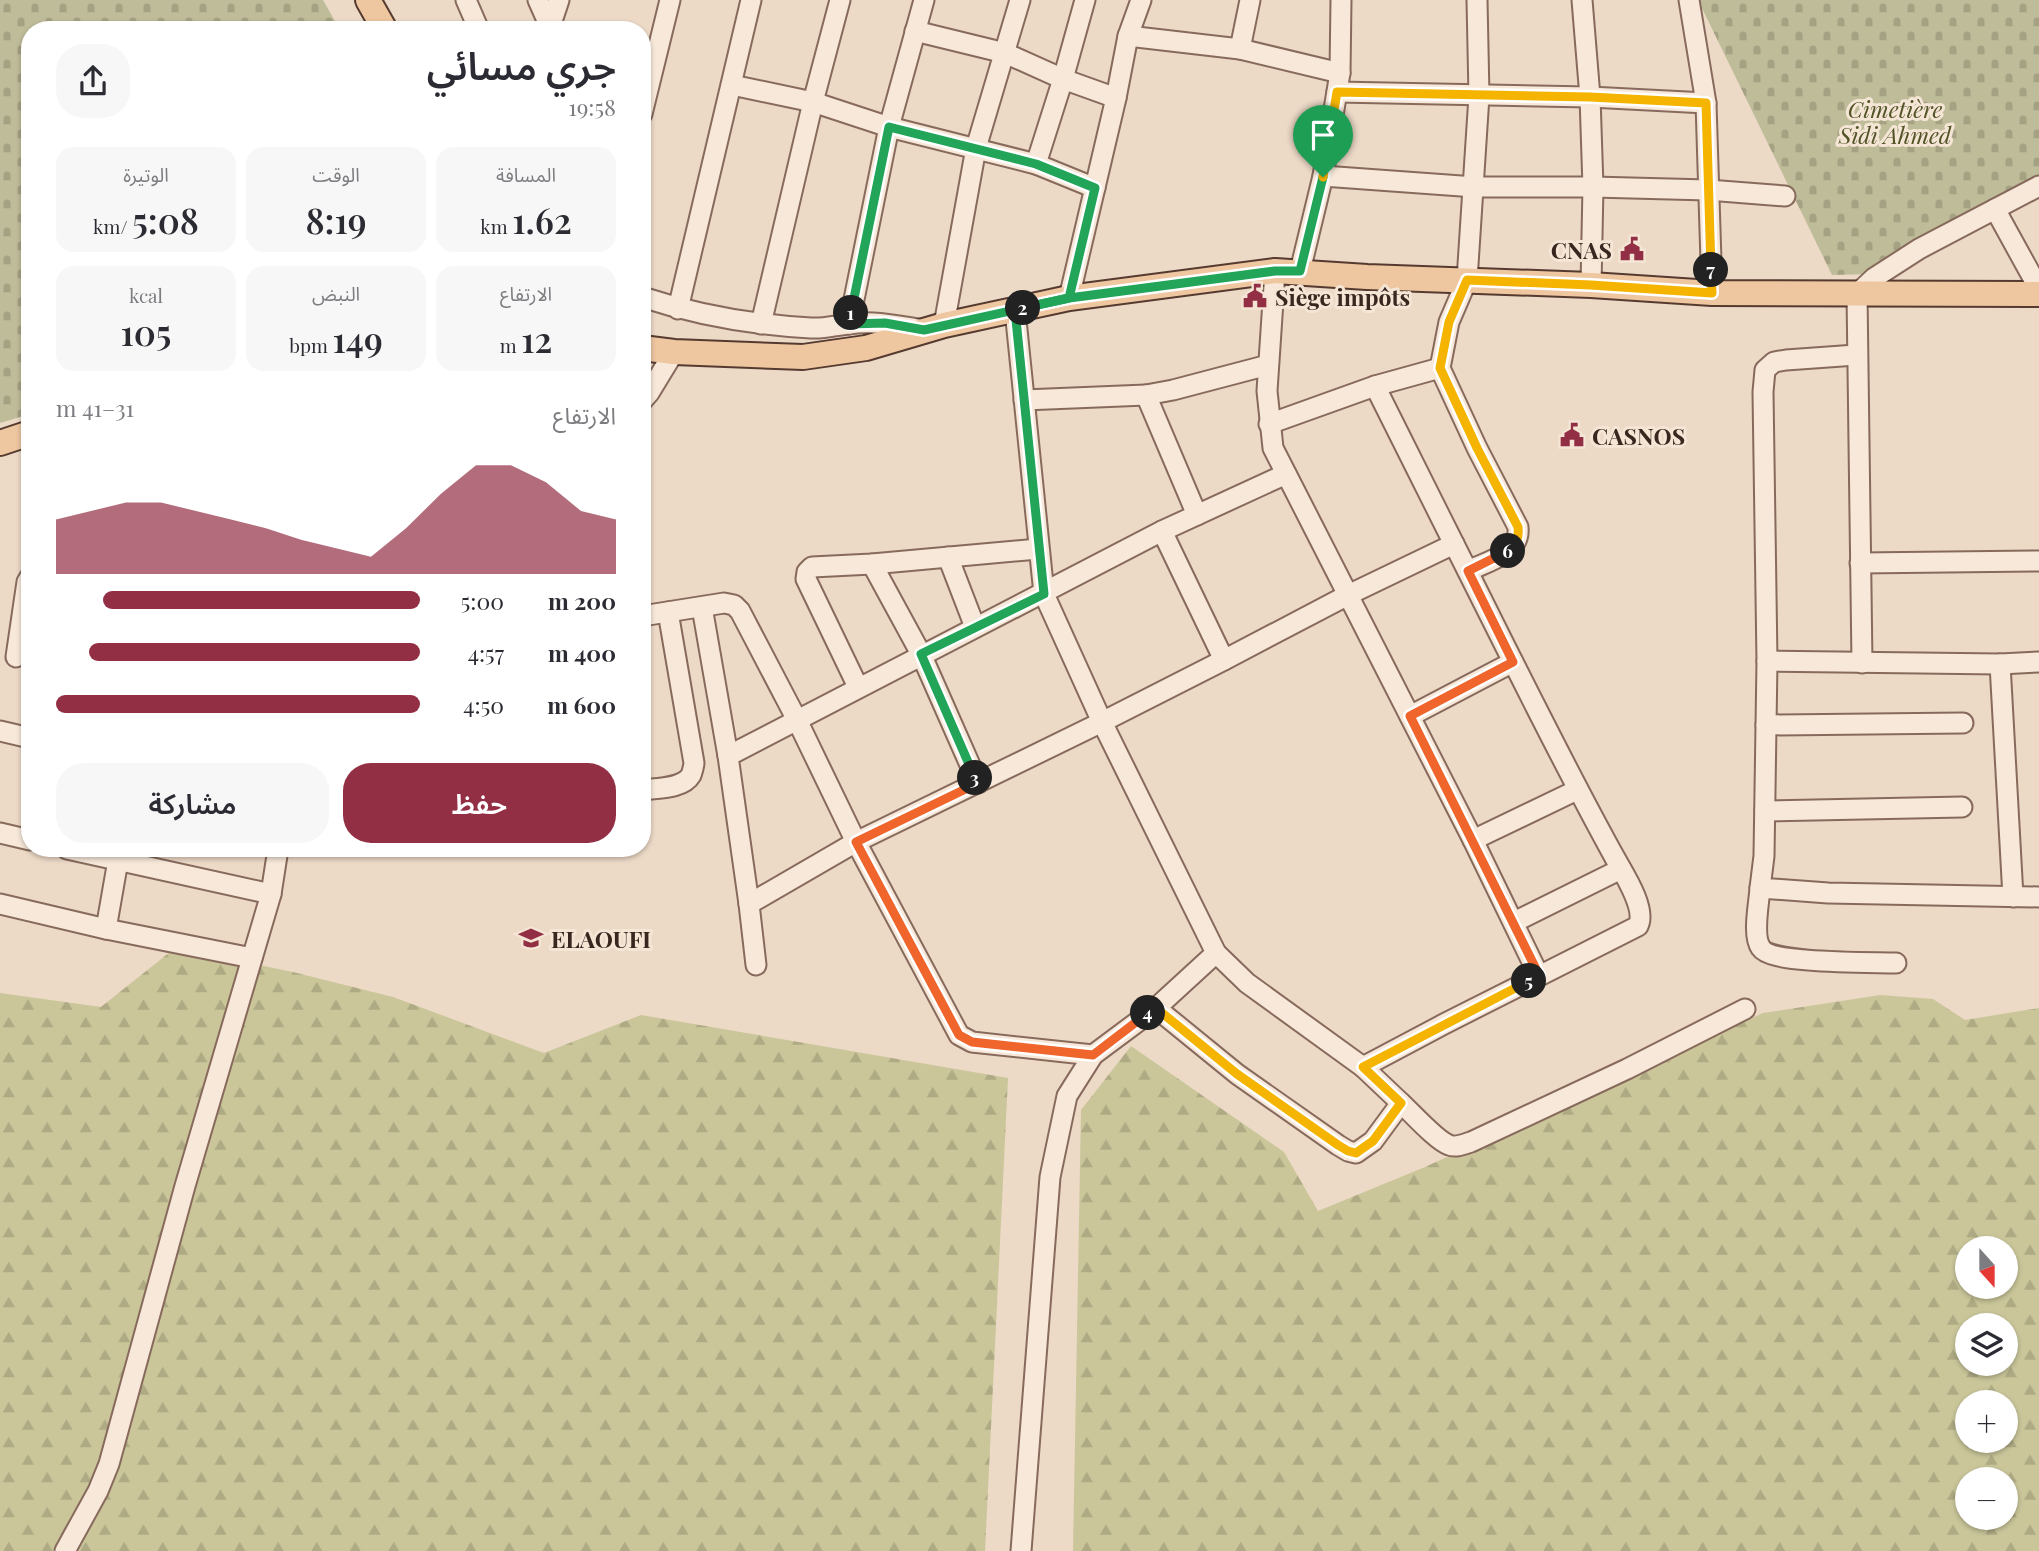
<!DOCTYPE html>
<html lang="ar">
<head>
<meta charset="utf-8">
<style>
	:root { --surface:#fff; --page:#f7f7f7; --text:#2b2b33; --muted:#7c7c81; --accent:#932f44 }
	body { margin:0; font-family:"Playfair Display","Noto Sans Arabic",serif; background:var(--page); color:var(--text); direction:rtl; height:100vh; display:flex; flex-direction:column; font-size:26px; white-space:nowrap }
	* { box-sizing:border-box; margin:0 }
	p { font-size:23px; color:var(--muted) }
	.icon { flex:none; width:38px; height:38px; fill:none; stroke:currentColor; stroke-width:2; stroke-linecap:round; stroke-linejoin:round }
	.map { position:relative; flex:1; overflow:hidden; direction:ltr }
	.panel { position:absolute; left:21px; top:21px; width:630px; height:836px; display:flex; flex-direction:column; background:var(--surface); border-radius:28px; box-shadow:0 2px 5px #0004; direction:rtl }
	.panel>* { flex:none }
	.needle { width:46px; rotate:159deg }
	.tools { position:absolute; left:1955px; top:1236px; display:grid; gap:14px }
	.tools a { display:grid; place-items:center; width:63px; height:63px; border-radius:50%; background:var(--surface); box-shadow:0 2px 5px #0004; font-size:35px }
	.pin { position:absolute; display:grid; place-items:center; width:60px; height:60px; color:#fff; margin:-72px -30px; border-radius:50% 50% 50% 0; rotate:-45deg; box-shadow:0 0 7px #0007 }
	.pin .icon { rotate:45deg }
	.km { position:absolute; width:35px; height:35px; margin:-18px; border-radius:50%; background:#222; color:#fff; font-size:19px; line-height:35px; text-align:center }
	.round { display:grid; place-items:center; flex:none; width:74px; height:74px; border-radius:28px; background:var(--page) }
	.overview { display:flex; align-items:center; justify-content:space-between; height:119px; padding:0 35px }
	h1 { font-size:38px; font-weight:600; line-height:52px }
	.figures { display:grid; grid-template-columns:repeat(3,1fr); gap:10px; height:119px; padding:7px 35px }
	.figures div { display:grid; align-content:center; border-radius:18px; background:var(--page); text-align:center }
	.figures b { font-size:35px; font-weight:600 }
	.figures small { font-size:19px; font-weight:400 }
	.figures p { font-size:19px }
	.chart { height:196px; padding:14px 35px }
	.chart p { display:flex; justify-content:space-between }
	.chart svg { width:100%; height:126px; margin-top:7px; fill:var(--accent); opacity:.7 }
	.button { display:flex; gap:14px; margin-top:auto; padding:14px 35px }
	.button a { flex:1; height:80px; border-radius:28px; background:var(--accent); color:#fff; font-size:28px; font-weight:600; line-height:80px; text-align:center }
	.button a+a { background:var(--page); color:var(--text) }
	ul { padding:0 35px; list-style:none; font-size:23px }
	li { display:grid; grid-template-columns:112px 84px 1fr; align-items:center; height:52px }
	li i { height:18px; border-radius:9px; background:var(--accent) }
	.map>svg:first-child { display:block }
</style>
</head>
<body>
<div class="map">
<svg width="2039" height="1551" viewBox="0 0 2039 1551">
	<defs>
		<pattern id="forest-firs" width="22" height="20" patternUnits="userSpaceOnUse" patternTransform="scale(1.75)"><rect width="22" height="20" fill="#cac69a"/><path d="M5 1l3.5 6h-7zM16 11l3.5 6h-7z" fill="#aeaa84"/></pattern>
		<pattern id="cemetery-stones" width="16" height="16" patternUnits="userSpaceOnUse" patternTransform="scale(1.75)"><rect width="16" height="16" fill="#bfbc99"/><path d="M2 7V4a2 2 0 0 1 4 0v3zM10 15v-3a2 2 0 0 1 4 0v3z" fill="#a5a183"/></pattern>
	</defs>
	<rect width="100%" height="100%" fill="#ecd9c6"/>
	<g fill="url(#forest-firs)" fill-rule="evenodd">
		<path d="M175,948L293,972L393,997L544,1053L641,1015L1008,1078L985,1551H0V993L101,1007Z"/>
		<path d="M1880,995L1933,999L1965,1020L2039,1008V1551H1073L1081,1110L1131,1046L1284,1152L1318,1211L1425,1167L1763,1013ZM1967,1248H2006V1286H1967ZM1967,1325H2006V1363H1967ZM1967,1402H2006V1440H1967ZM1967,1479H2006V1517H1967Z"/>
	</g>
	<g fill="url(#cemetery-stones)">
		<path d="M0,0H323L340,30H30V414L0,423Z"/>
		<path d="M1698,0H2039V182L1870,274L1832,275Z"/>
	</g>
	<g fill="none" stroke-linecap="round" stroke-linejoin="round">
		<g stroke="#876a5c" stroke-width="23">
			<g id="minor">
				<path d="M466,0L479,30"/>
				<path d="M538,0L550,27"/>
				<path d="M1085,0L1063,79L1036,164L1095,188"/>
				<path d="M1582,0L1590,97L1593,187L1591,285"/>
				<path d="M1689,0L1706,103L1712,293"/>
				<path d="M549,30L559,0"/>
				<path d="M915,31L1005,53L1063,79L1116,98"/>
				<path d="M1128,36L1240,49L1340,73"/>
				<path d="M1240,49L1250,0"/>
				<path d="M732,85L813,102L889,127L1036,164"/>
				<path d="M1337,92L1590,97L1706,103"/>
				<path d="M642,114L670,0"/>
				<path d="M1323,176L1475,187H1593L1708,190L1785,196"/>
				<path d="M1995,209L2039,289"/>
				<path d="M1275,271L1267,391L1273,448L1473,840L1539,976"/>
				<path d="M1300,271L1323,176L1340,73L1341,0"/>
				<path d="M642,297C697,315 754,325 811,328C825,329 836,325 849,324C874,320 899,326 924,330"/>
				<path d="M1069,298L1116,98L1128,36L1141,0"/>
				<path d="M678,309L751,0"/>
				<path d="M1015,310L1044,594L1102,722L1216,953L1156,1008L1093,1055L1067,1096L1050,1177L1021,1551"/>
				<path d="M761,324L813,102L840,0"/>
				<path d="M849,324L889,127L924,0"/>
				<path d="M944,325L976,148L1020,0"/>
				<path d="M1856,355L1786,360L1774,362L1765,370L1763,392L1767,661L1764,856L1760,888L1828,893L2039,897"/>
				<path d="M1440,368L1449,322L1467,280L1479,96L1477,0"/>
				<path d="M1375,386L1454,544"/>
				<path d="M1024,400L1146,395"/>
				<path d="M642,401L649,393L674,352"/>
				<path d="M1269,424L1375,386L1440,368L1477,448L1518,527C1521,554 1488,561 1468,571"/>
				<path d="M1197,515L1146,395L1173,390L1268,365"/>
				<path d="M1162,531L1224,660"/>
				<path d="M948,557L975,627"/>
				<path d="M1860,563L2039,561"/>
				<path d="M872,564L921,654L978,783"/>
				<path d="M702,607L728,756"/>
				<path d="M642,616L724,603L734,605L740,611L797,720L856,842L959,1035L972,1042L1093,1055"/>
				<path d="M16,657L27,582L30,577"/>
				<path d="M1767,661L2000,664L2039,662"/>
				<path d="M1862,663L1857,294L1874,278L1919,249L2039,186"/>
				<path d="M2000,664L2013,897"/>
				<path d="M858,687L806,579L807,572L812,567L872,564L1038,549"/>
				<path d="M1410,716L1513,662"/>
				<path d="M1766,725L1963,723"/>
				<path d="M0,731L30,738"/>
				<path d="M642,790C657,788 683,789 691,775C692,773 694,765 694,763L668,612"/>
				<path d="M1765,811L1962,807"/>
				<path d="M0,833L30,840"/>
				<path d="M1473,840L1577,790"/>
				<path d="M67,849L271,894"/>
				<path d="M1760,888C1759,904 1752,936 1761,948C1771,964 1873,962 1896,963"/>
				<path d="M0,904L106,929L120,849"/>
				<path d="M749,904L756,965"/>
				<path d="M1514,922L1621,869"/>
				<path d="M106,929L252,958"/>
				<path d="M1216,953L1247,983L1363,1067L1444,1024L1638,926C1647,909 1624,874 1615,858C1558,755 1507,649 1454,544L1348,595L1224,660L1102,722L856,842L749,904L728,756L1162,531L1286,474"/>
				<path d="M1156,1008L1237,1074L1338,1145L1348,1151L1356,1153L1373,1141L1401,1103L1363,1067"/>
				<path d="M1401,1103C1412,1113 1437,1141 1449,1145C1456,1148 1464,1144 1471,1142L1627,1069L1745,1009"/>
				<path d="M65,1551L98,1491L109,1464L185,1186L271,894L278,849"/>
			</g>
		</g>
		<g stroke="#553a30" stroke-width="28">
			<g id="major">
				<path d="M368,0L385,30"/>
				<path d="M642,348L674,352L803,357L866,348L944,325L1069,298L1275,271L1367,277L1591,285L1712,293L2039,294"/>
				<path d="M0,443L30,433"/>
			</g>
		</g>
		<use href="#minor" stroke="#f7e8d9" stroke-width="19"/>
		<use href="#major" stroke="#eec6a0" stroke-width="24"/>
	</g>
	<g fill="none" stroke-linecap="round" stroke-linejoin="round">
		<g stroke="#fff" stroke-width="14">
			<path id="split-1" d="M851,313L849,324L885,323L924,330L1069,298L1275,271H1300L1323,177"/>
		</g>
		<g stroke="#fff" stroke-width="14">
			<path id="split-2" d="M851,313L889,127L1036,164L1095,188L1069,298L1023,308"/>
		</g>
		<g stroke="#fff" stroke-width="14">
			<path id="split-3" d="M975,778L921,654L1044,594L1015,310L1023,308"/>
		</g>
		<g stroke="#fff" stroke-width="14">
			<path id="split-4" d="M975,778L978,783L856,842L959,1035L972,1042L1093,1055L1148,1013"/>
		</g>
		<g stroke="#fff" stroke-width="14">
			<path id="split-5" d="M1148,1013L1156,1008L1237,1074L1338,1145L1348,1151L1356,1153L1373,1141L1401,1103L1363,1067L1529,981"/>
		</g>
		<g stroke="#fff" stroke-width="14">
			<path id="split-6" d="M1508,551L1468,571L1513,662L1410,716L1539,975L1529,981"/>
		</g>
		<g stroke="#fff" stroke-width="14">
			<path id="split-7" d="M1508,551C1517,544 1519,538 1518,527L1477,448L1440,368L1449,322L1467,280L1591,285L1712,293L1711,270"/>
		</g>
		<g stroke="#fff" stroke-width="14">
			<path id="split-8" d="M1323,177L1337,92L1590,97L1706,103L1711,270"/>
		</g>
		<use href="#split-1" stroke="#22a559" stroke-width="9"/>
		<use href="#split-2" stroke="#22a559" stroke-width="9"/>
		<use href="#split-3" stroke="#22a559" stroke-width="9"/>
		<use href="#split-4" stroke="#f0652b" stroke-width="9"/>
		<use href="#split-5" stroke="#f5b400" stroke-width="9"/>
		<use href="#split-6" stroke="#f0652b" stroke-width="9"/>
		<use href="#split-7" stroke="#f5b400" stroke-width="9"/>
		<use href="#split-8" stroke="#f5b400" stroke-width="9"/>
	</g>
	<defs>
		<g id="civic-bare" transform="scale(1.89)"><path d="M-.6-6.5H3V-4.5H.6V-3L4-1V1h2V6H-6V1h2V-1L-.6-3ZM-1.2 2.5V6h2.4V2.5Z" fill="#932f44" stroke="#f4e5d5" stroke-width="2.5" paint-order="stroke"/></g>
		<g id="school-bare" transform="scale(1.89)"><path d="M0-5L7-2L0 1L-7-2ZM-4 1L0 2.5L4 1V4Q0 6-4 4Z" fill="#932f44" stroke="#f4e5d5" stroke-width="2.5" paint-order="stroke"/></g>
	</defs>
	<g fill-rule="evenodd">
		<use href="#civic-bare" x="1632" y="249"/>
		<use href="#civic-bare" x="1255" y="296"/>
		<use href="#civic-bare" x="1572" y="435"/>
		<use href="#school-bare" x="531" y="938"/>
	</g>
	<g text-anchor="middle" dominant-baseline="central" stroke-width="6" stroke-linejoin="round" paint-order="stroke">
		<g font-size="23" font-style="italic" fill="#515327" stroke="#f4e5d5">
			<text x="1895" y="108">Cimetière<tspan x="1895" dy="26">Sidi Ahmed</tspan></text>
		</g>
		<g font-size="23" font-weight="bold" fill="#38261f" stroke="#f4e5d5" text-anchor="start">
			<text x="1612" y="249" text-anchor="end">CNAS</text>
			<text x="1275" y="296">Siège impôts</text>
			<text x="1592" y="435">CASNOS</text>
			<text x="551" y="938">ELAOUFI</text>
		</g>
	</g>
</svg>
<div class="tools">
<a><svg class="needle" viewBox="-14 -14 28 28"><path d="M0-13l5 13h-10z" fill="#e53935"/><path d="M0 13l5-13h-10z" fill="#7c7c81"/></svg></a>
<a><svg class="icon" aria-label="layers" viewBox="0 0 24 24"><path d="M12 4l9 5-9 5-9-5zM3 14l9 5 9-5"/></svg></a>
<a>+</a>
<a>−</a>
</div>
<div class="pin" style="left:1323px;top:177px;background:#1e9e55"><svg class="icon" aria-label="arrive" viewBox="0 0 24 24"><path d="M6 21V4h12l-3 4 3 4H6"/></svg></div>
<b class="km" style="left:851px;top:313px">1</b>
<b class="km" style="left:1023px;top:308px">2</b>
<b class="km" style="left:975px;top:778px">3</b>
<b class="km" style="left:1148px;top:1013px">4</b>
<b class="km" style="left:1529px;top:981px">5</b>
<b class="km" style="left:1508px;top:551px">6</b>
<b class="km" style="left:1711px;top:270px">7</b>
<section class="panel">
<div class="overview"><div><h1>جري مسائي</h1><p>19:58</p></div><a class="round"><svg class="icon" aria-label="share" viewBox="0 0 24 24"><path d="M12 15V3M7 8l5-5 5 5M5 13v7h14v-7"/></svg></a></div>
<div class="figures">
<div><p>المسافة</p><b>1.62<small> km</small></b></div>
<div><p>الوقت</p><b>8:19</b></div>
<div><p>الوتيرة</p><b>5:08<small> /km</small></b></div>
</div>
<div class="figures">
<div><p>الارتفاع</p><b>12<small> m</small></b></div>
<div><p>النبض</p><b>149<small> bpm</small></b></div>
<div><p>kcal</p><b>105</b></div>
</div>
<div class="chart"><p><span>الارتفاع</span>31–41 m</p>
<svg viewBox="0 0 160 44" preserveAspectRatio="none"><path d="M0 44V25L10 22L20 19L30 19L40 22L50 25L60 28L70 32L80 35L90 38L100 28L110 16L120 6L130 6L140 12L150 22L160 25V44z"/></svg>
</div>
<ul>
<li><b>200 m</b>5:00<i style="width:87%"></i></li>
<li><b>400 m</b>4:57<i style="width:91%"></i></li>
<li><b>600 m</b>4:50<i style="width:100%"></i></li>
</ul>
<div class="button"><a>حفظ</a><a>مشاركة</a></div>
</section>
</div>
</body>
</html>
